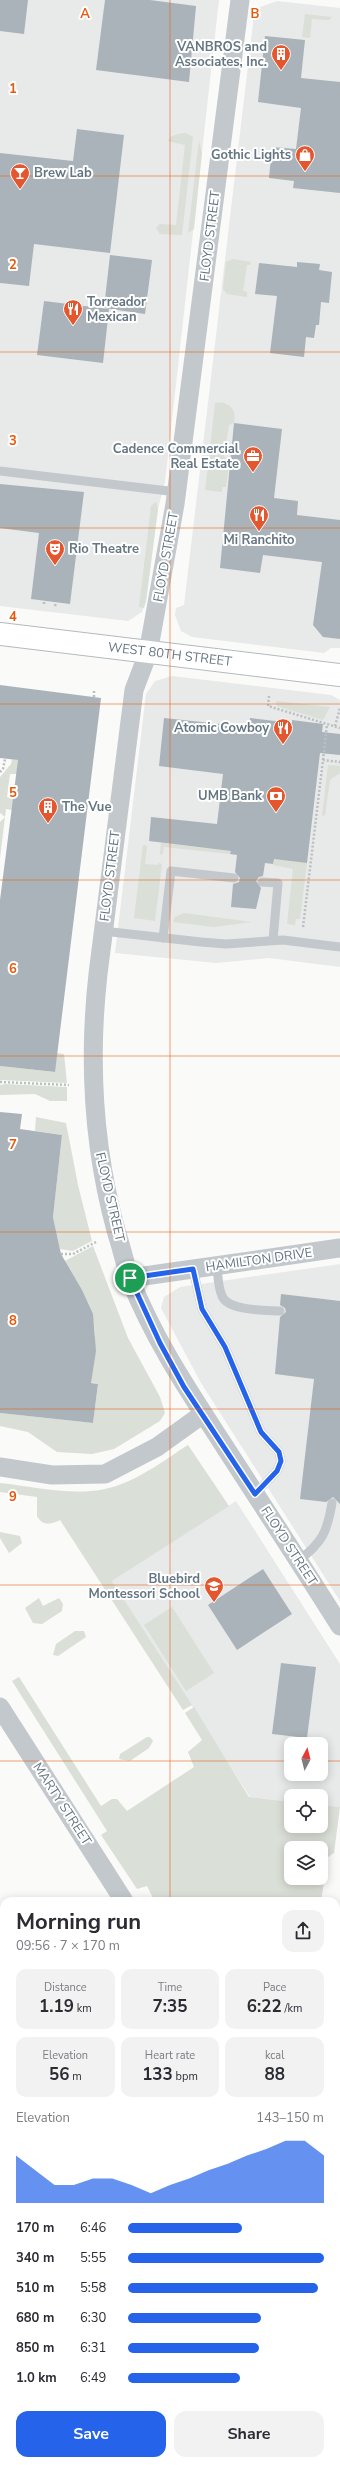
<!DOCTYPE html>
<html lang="en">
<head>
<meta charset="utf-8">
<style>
	:root { --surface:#fff; --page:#f2f2f3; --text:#2b2b33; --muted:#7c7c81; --accent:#2563eb }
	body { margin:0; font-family:"Nunito Sans",sans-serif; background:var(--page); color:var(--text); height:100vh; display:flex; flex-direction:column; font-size:15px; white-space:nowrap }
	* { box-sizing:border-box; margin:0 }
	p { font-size:13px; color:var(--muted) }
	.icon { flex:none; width:22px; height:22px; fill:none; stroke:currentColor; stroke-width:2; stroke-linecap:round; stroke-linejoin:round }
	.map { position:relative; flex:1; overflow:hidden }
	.side { position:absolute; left:0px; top:1897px; width:340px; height:568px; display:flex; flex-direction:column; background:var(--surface); border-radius:12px 12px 0 0; box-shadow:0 2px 10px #0003 }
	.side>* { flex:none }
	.needle { width:26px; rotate:7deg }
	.tools { position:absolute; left:284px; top:1737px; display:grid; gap:8px }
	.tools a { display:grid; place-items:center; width:44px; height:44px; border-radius:8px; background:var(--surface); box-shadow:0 2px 10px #0003; font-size:20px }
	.pin { position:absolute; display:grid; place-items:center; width:34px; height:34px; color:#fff; margin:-17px; border:2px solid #fff; border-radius:50%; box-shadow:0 1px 4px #0007 }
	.round { display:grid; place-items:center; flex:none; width:42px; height:42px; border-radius:12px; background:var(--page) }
	.head { display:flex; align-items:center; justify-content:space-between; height:68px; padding:0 16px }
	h1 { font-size:22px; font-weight:700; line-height:30px }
	.stats { display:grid; grid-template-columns:repeat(3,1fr); gap:6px; height:68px; padding:4px 16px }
	.stats div { display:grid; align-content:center; border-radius:10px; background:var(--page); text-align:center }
	.stats b { font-size:17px; font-weight:700 }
	.stats small { font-size:11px; font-weight:400 }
	.stats p { font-size:11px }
	.chart { height:112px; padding:8px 16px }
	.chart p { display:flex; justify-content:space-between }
	.chart svg { width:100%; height:72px; margin-top:4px; fill:var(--accent); opacity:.7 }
	.action { display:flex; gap:8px; margin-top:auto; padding:8px 16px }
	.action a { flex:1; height:46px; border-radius:12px; background:var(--accent); color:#fff; font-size:16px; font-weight:700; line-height:46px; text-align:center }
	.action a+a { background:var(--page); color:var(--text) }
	ul { padding:0 16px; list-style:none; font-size:13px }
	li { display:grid; grid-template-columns:64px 48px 1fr; align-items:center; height:30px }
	li i { height:10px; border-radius:5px; background:var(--accent) }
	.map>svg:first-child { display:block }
</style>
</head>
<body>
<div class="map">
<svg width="340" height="2465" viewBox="0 0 340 2465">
	<rect width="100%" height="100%" fill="#fafaf8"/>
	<g fill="#e8e9e9" fill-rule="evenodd">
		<path d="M0,0H219L165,482L158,509L146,601L142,612L128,621L0,606Z"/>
		<path d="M277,1L340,8V648H331L324,653L192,637L181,631L175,615L176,608L184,605L254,15L260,7Z"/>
		<path d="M172,676L331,695L340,700V967L269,958L216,963L115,953L146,694L155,681Z"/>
		<path d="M340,1264V1601L201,1383L161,1308L164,1297L180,1287Z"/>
		<path d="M236,1501L340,1664V1807L321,1805V1796H291V1802L250,1797L112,1581ZM291,1744H321V1774H291Z"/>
		<path d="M340,2295V2465H320L321,2461H336V2329Z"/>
		<path d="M134,2461H158L163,2465H130Z"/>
		<path d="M204,2461H248L239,2465H214Z"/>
	</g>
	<g fill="#dadfd7" fill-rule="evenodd">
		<path d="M305,14L332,17L329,20L312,19L310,38L302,37Z"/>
		<path d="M178,134L185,133L193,137L182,235L160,234L156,228L160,224L176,225L185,145L168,141L170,137Z"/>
		<path d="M199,141L202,153L194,229L188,233Z"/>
		<path d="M233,259L251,262L250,265H247L243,291L247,292V297L227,294L223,289L226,262Z"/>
		<path d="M215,403C229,401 237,409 234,423L229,425L225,450L210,448Z"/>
		<path d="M210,451L224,453V457L230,458L226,487H222V492L205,490Z"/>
		<path d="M156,502L158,509L146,601L144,608L139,607L151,506Z"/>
		<path d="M276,701L330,707L323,720L277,706Z"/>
		<path d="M12,759L18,760L17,774H10L7,797L14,798L12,810L6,809L0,858V822L5,817L0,813V777L11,764Z"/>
		<path d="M328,765L340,766V773L330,780L325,815L322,816Z"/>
		<path d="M161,843L231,851L230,854L164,847L163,854L160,855Z"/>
		<path d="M143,845L147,846L145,864L158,865L159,863L162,864L155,921L134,918Z"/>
		<path d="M274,859L307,863L300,919H296L295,925L287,924L293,869L273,865Z"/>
		<path d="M184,913L252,922L214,927L173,922L175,917Z"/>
		<path d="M57,1053L64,1054L67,1083L0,1080V1066L54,1072Z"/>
		<path d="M5,1084L67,1087V1101H50L35,1094L0,1095V1085Z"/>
		<path d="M36,1117L66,1123L78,1185L92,1241L73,1251L60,1249L53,1217L62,1135L35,1131Z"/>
		<path d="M93,1246L128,1338L160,1397L165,1413L160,1421L114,1449L92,1454L57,1452L28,1432L0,1426V1413L93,1423L98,1384L89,1382C102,1321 94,1314 65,1261Z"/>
		<path d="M188,1445L229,1506L112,1581L192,1705L183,1710L60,1520C52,1524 43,1527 37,1516V1497L0,1492V1483C38,1487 81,1499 119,1485C144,1476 166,1459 188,1445Z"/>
		<path d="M0,1532L20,1536L22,1543L9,1553L0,1538Z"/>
		<path d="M39,1598L43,1606L59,1598L63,1604L62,1611L42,1624L33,1623L25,1608Z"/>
		<path d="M172,1607L214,1673L186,1691L144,1625Z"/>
		<path d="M75,1631H84L86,1637L58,1656L53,1655L56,1644Z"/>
		<path d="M19,1677L101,1806L112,1799H117L127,1811L194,1767L188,1752L202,1740L185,1713L194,1707L249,1797L291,1802V1826H321V1805L340,1807L334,1853L328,1857L321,1901H153L154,1900L147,1886L137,1889L101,1835L107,1831L12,1681ZM291,1848H321V1878H291Z"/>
		<path d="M147,1737H150L153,1741L149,1748L130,1761L119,1759L120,1754Z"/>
	</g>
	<g fill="#aab3b9">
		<path d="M0,0H28L24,34L0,31Z"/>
		<path d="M105,0H150L196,6L189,82L96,70Z"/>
		<path d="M265,36L305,40L301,78L340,82V193L293,188L294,181L269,178L272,147L296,149L301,108L258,102Z"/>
		<path d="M77,129L124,135L110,253L34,244L29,286L0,283V153L73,161Z"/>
		<path d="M110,255L152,260L145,314L104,308Z"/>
		<path d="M297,262L320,264L319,270L332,272L329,303L321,302L319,325H316L314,338L306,337L304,357L270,353L277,296L255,294L259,263L297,267Z"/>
		<path d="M44,301L109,309L103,363L37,355Z"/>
		<path d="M234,423L282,429L274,498L298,501L297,515L340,520V639L323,637L313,625L322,562L263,555L260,573L220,568Z"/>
		<path d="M0,484L84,492L70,604L31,599L39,533L0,528Z"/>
		<path d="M0,685L101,698L55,1072L0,1066V900L18,760L0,758Z"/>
		<path d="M164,718L249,727L250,718L292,723V720L323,724L322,732L340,734V755L320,753L307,863L274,859L273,864L265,863L263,876L259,877L256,881L261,888L256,909L231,907L233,884L239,882L240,878L235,872L237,855L230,854L231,851L149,841L151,817L217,824L223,774L159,766Z"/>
		<path d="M0,1112L22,1114L20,1129L62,1135L53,1217L61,1254L82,1290L93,1314L96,1351L91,1383L98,1384L93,1423L0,1413Z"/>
		<path d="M281,1294L340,1301V1504L333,1497L326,1502L300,1499L314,1379L275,1374L280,1317L286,1312L285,1308L280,1305Z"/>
		<path d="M263,1569L292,1614L237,1650L208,1605Z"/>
		<path d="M281,1663L316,1667L307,1738L272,1734Z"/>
	</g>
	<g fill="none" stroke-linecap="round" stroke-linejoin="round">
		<g stroke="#b3babf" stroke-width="24">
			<g id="secondary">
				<path id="s1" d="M0,634L340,675"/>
			</g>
		</g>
		<g stroke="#b5babe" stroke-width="24">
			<g id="primary">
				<path d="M336,2024L340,2009"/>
				<path d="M336,2220L340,2186"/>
				<path d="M269,2465V2461"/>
				<path d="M308,2465V2461"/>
			</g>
		</g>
		<g stroke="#bbbfc2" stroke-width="2.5" stroke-dasharray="2 2" stroke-linecap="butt">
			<path d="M44,604V601"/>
			<path d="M55,606L56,603"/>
			<path d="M269,696L268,706L340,728"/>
			<path d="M94,697V691"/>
			<path d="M335,726L340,708"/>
			<path d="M323,760L327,724"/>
			<path d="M0,772L3,769L5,759"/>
			<path d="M303,927L323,760L340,762"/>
			<path d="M0,1082L69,1085"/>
			<path d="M61,1254H73L96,1242"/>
		</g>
		<g stroke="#c3c8cc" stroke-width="9">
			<path d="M0,471L177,492"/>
			<path d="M262,882L278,883L273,940"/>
			<path d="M103,931L201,942L226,944L283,940L340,947"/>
			<path d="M163,938L171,871L234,878"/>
			<path d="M217,1266C218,1276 218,1287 222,1296C228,1311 265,1310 280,1311"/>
			<path d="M193,1269L202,1309L225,1347L261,1432L279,1452L281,1461L277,1471L255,1494"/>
			<path d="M298,1561C323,1542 327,1532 332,1503"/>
			<path d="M336,2231H340"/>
			<path d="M336,2346H340"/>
		</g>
		<g stroke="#c3c8cc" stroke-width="19">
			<path d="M240,0L175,504L148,653L134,690L98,974C88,1063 93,1148 117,1234C122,1249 125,1264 130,1279C154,1339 186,1387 221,1441C261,1503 301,1564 340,1626"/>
			<path d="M130,1278L340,1248"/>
			<path d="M0,1467L52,1475L105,1474L157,1447L203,1414"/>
			<path d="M0,1707L124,1901"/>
			<path d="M336,2110H340"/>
			<path d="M0,2314L4,2317"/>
			<path d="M179,2461L185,2465"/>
		</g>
		<use href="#secondary" stroke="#fff" stroke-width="22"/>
		<use href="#primary" stroke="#fff" stroke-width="22"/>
	</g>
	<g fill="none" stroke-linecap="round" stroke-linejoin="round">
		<g stroke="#fff" stroke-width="8">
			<path id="route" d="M193,1269L202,1309L225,1347L261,1432L279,1452L281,1461L277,1471L255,1494L184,1387L160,1343L130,1278Z"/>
		</g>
		<use href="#route" stroke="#2563eb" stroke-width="5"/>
	</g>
	<path fill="none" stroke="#e8590c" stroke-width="1" stroke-opacity="0.55" d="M170,0V1901M0,176H340M0,352H340M0,528H340M0,704H340M0,880H340M0,1056H340M0,1232H340M0,1409H340M0,1585H340M0,1761H291M321,1761H340M0,1937H4M336,1937H340M0,2113H4M336,2113H340M0,2289H4M336,2289H340M170,2461V2465"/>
	<defs>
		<g id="building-pin" transform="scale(1)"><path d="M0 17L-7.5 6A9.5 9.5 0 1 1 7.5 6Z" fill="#e4572e" stroke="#fff"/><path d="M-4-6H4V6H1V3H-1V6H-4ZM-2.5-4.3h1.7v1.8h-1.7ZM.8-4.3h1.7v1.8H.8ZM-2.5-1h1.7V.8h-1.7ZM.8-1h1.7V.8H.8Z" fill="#fff"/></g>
		<g id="shop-pin" transform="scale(1)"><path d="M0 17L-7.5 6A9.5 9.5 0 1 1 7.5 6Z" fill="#e4572e" stroke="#fff"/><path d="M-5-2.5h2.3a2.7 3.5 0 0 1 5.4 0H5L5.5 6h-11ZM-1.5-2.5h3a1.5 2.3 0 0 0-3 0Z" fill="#fff"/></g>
		<g id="bar-pin" transform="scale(1)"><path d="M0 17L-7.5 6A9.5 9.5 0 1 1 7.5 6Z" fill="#e4572e" stroke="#fff"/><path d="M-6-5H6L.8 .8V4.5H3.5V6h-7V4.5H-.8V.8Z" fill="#fff"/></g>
		<g id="restaurant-pin" transform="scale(1)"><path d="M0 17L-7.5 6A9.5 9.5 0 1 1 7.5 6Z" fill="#e4572e" stroke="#fff"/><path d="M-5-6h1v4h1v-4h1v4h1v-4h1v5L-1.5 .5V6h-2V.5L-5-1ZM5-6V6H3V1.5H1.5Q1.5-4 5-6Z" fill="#fff"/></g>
		<g id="office-pin" transform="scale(1)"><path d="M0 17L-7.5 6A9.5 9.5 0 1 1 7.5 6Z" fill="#e4572e" stroke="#fff"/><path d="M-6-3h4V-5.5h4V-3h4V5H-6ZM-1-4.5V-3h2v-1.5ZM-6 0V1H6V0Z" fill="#fff"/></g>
		<g id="theatre-pin" transform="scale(1)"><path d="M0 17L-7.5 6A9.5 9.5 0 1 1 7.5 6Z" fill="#e4572e" stroke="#fff"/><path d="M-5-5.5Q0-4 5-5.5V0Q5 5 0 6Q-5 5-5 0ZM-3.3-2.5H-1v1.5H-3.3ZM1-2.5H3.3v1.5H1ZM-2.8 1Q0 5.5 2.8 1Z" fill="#fff"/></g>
		<g id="bank-pin" transform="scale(1)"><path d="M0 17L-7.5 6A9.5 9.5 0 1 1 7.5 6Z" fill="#e4572e" stroke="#fff"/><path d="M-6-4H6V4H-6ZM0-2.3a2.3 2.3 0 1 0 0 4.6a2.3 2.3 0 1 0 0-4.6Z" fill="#fff"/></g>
		<g id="school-pin" transform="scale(1)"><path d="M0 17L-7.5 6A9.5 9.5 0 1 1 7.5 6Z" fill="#e4572e" stroke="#fff"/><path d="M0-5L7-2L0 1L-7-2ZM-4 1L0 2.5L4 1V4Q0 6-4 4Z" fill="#fff"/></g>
	</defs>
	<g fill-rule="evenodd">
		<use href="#building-pin" x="281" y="54"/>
		<use href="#shop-pin" x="305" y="155"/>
		<use href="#bar-pin" x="20" y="173"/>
		<use href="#restaurant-pin" x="73" y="309"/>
		<use href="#office-pin" x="253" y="456"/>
		<use href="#restaurant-pin" x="259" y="515"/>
		<use href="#theatre-pin" x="55" y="549"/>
		<use href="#restaurant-pin" x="283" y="728"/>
		<use href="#bank-pin" x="276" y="796"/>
		<use href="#building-pin" x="48" y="807"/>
		<use href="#school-pin" x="214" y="1586"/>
	</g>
	<g text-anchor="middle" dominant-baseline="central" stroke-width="4" stroke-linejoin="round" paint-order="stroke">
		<g font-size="13" font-weight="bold" fill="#657683" stroke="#fff" text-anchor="end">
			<text x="267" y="47">VANBROS and<tspan x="267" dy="15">Associates, Inc.</tspan></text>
			<text x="291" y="155">Gothic Lights</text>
			<text x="34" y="173" text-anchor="start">Brew Lab</text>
			<text x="87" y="302" text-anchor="start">Torreador<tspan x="87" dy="15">Mexican</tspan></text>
			<text x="239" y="449">Cadence Commercial<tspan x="239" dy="15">Real Estate</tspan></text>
			<text x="259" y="540" text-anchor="middle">Mi Ranchito</text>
			<text x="69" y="549" text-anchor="start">Rio Theatre</text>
			<text x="269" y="728">Atomic Cowboy</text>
			<text x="262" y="796">UMB Bank</text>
			<text x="62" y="807" text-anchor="start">The Vue</text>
			<text x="200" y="1579">Bluebird<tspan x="200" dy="15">Montessori School</tspan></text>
		</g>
		<g font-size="13" fill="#657683" stroke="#fff">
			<text transform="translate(210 236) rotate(-83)">FLOYD STREET</text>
			<text transform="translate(166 557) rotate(-80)">FLOYD STREET</text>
			<text stroke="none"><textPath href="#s1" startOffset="171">WEST 80TH STREET</textPath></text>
			<text transform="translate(110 876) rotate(-83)">FLOYD STREET</text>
			<text transform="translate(110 1197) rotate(77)">FLOYD STREET</text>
			<text transform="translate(259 1260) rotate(-8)">HAMILTON DRIVE</text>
			<text transform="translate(289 1546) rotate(57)">FLOYD STREET</text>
			<text transform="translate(62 1804) rotate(57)">MARTY STREET</text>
		</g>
	</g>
	<g font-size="13" text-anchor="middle" font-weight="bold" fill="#e8590c" stroke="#fff" stroke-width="4" stroke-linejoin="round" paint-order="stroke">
		<text x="85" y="18">A</text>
		<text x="255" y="18">B</text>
		<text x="13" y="93">1</text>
		<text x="13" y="269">2</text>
		<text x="13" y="445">3</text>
		<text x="13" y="621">4</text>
		<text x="13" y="797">5</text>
		<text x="13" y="973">6</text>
		<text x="13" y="1149">7</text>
		<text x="13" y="1325">8</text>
		<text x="13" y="1501">9</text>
	</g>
</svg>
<div class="tools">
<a><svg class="needle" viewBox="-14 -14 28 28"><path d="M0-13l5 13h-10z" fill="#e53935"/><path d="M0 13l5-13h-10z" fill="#7c7c81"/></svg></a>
<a><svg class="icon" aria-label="locate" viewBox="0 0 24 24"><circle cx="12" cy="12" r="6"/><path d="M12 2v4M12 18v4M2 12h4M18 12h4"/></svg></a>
<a><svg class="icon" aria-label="layers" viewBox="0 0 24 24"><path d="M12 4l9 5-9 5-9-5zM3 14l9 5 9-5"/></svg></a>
</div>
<div class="pin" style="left:130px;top:1278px;background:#1e9e55"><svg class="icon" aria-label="arrive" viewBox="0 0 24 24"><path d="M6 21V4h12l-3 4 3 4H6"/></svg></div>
<section class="side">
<div class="head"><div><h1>Morning run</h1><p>09:56 · 7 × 170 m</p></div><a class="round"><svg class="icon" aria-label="share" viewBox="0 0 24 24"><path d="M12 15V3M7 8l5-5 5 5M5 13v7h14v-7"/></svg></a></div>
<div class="stats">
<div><p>Distance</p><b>1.19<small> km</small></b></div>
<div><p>Time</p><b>7:35</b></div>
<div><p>Pace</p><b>6:22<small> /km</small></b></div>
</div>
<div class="stats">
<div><p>Elevation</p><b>56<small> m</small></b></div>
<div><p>Heart rate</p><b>133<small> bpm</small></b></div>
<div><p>kcal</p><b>88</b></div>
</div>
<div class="chart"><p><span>Elevation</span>143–150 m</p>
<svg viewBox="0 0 160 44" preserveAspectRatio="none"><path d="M0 44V15L10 24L20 33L30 33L40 29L50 29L60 33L70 38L80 33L90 29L100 24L110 20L120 15L130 11L140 6L150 6L160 15V44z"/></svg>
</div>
<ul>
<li><b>170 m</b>6:46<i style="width:58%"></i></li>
<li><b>340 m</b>5:55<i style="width:100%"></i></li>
<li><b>510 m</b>5:58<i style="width:97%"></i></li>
<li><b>680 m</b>6:30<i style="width:68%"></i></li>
<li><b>850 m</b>6:31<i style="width:67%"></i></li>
<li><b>1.0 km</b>6:49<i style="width:57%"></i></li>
</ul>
<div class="action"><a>Save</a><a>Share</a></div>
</section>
</div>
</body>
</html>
